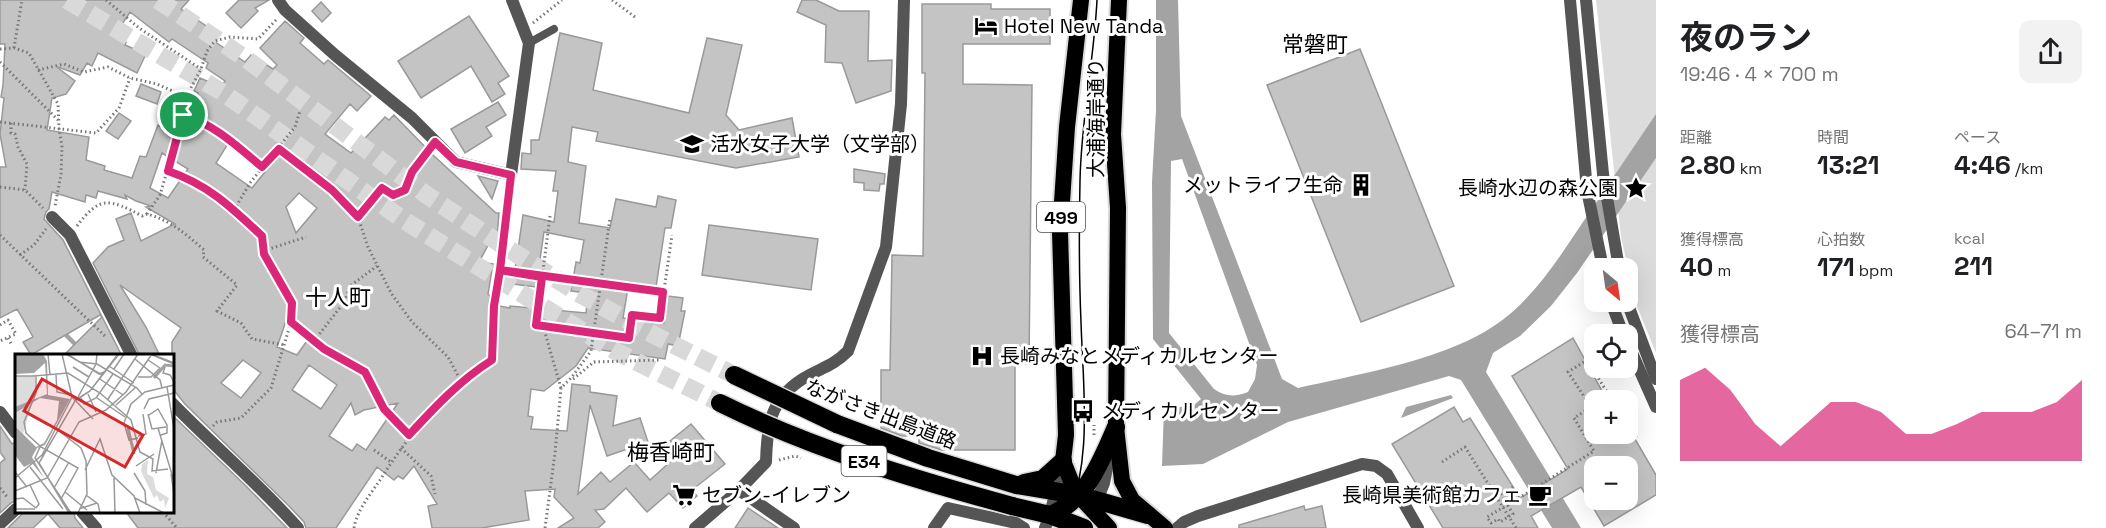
<!DOCTYPE html>
<html lang="ja">
<head>
<meta charset="utf-8">
<style>
	:root { --surface:#fff; --page:#f2f2f2; --text:#202124; --muted:#757577; --accent:#db2777 }
	body { margin:0; font-family:"Space Grotesk","Noto Sans JP",sans-serif; background:var(--page); color:var(--text); height:100vh; display:flex; flex-direction:column; font-size:22px; white-space:nowrap }
	* { box-sizing:border-box; margin:0 }
	p { font-size:20px; color:var(--muted) }
	.icon { flex:none; width:33px; height:33px; fill:none; stroke:currentColor; stroke-width:2; stroke-linecap:round; stroke-linejoin:round }
	.map { position:relative; flex:1; overflow:hidden }
	.drawer { display:flex; flex-direction:column; background:var(--surface); width:450px }
	.drawer>* { flex:none }
	.needle { width:39px; rotate:151deg }
	.tools { position:absolute; left:1584px; top:258px; display:grid; gap:12px }
	.tools a { display:grid; place-items:center; width:54px; height:54px; border-radius:12px; background:var(--surface); box-shadow:0 6px 24px #0002; font-size:30px }
	.pin { position:absolute; display:grid; place-items:center; width:51px; height:51px; color:#fff; margin:-26px; border:3px solid #fff; border-radius:50%; box-shadow:0 2px 6px #0007 }
	.round { display:grid; place-items:center; flex:none; width:63px; height:63px; border-radius:12px; background:var(--page) }
	.head { display:flex; align-items:center; justify-content:space-between; height:102px; padding:0 24px }
	h1 { font-size:33px; font-weight:700; line-height:45px }
	.stats { display:grid; grid-template-columns:repeat(3,1fr); gap:9px; height:102px; padding:6px 24px }
	.stats div { display:grid; align-content:center }
	.stats b { font-size:26px; font-weight:700 }
	.stats small { font-size:16px; font-weight:400 }
	.stats p { font-size:16px }
	.chart { height:168px; padding:12px 24px }
	.chart p { display:flex; justify-content:space-between }
	.chart svg { width:100%; height:108px; margin-top:6px; fill:var(--accent); opacity:.7 }
	main { display:flex; flex:1; min-height:0 }
	.map>svg:first-child { display:block }
</style>
</head>
<body>
<main>
<div class="map">
<svg width="1656" height="528" viewBox="0 0 1656 528">
	<rect width="100%" height="100%" fill="#fff"/>
	<path fill="#dcdcdc" d="M1596,0H1656V353L1637,306L1621,237Z"/>
	<g fill="#a3a3a3" fill-rule="evenodd">
		<path d="M1156,0H1178L1181,116L1282,379L1298,388C1355,375 1425,363 1477,336C1528,310 1556,262 1587,216C1610,182 1633,148 1656,114V158L1577,273L1551,306L1520,336L1493,353L1486,372L1581,528H1552L1461,380L1449,376L1288,422L1203,464L1162,466L1164,408L1193,406L1201,399L1153,339L1152,182L1156,110ZM1182,159L1257,365L1255,379L1248,392C1235,397 1226,397 1214,389L1169,333L1171,161Z"/>
		<path d="M1451,395L1453,398L1401,418L1406,407Z"/>
	</g>
	<g fill="none" stroke-linecap="round" stroke-linejoin="round">
		<path stroke="#a3a3a3" stroke-width="4.5" d="M63,332L78,347"/>
	</g>
	<g fill="#c4c4c4" stroke="#999" stroke-width="1.5" fill-rule="evenodd">
		<path d="M0,0H189L181,9L217,33L211,39L245,62L251,55L273,69L277,65L260,48L285,21L304,38L300,43L324,64L328,60L371,96L357,111L350,104L325,134L351,153L385,117L389,120L394,115L433,155L496,213H499L497,238H492L479,262L493,264L488,294L490,296L489,304L510,308V306L586,313L588,293L571,291L576,262L580,263L584,240L544,232L536,287L513,284L523,215L554,222L558,191H553L556,171L521,169L522,153L531,154V140H539L560,33L602,43L593,90L689,113L707,38L742,45L726,115L739,130L792,118L799,157L736,168L596,141L598,132L572,127L568,162L586,166L579,223L610,228L616,199L656,207L658,196L676,200L671,228H665L656,287L629,282L623,318L664,323L668,296L683,298L681,311H685L678,346L668,344L665,359L588,348L576,366L544,391L531,389L528,416L533,417L531,429L567,431L572,384L590,386V392L617,396L613,426L640,418L648,442L607,456L590,405L578,494L601,472L610,482L634,462L650,480L680,453L670,441L691,424L725,464L692,490L697,496L683,508L669,493L647,512L626,488L604,509L595,510L605,522L598,528H558L574,518L554,497L555,489L525,491L529,520L482,528H432L428,506L437,504L414,466L403,479L398,476L394,480L377,467L336,528H306L304,522L289,506L185,404L172,388V342L181,328L120,285L146,327L160,356H140L93,263L108,247L124,240L116,219L131,213L141,241L175,224L146,207L151,206L136,201L125,195L127,199L98,191L96,198L86,195L85,202L52,192L49,209L46,212L44,219L63,240L122,356H63L102,317L100,315L31,355L23,342L33,337L17,309L0,318V167H6L0,134L4,98L1,97L3,85L5,44H0ZM130,12L169,42L172,39L208,63L206,68L225,81L221,87L200,78L194,91L198,93L187,110L197,116L185,135L158,125L146,157L140,156L132,178L104,170L105,166L86,160L89,137L47,130L52,98L66,94L75,81L58,68V67L80,75L87,63L92,66L98,53L137,73L146,54L125,45L126,42L115,35ZM232,137L269,167L252,188L216,163ZM162,153L188,169L168,198L150,188ZM299,193L317,208L296,233L286,207ZM287,318L311,335L297,355L277,347ZM243,360L261,373L241,398L221,383ZM309,365L337,385L321,409L292,390ZM351,403L355,415L364,410L398,403L366,450L357,444L352,451L329,436Z"/>
		<path d="M239,0H269L255,8L258,11L241,28L226,13Z"/>
		<path d="M802,0H816L839,11H869L868,61L892,60L891,91L856,103L842,63L825,62L826,25L797,12Z"/>
		<path d="M321,2L331,13L322,22L312,11Z"/>
		<path d="M922,4H991V9H1050V44H963V84L1032,85L1029,364H1015V450H942L919,443V436H902L881,428V370H890L892,255L923,256L925,73H922Z"/>
		<path d="M469,16L509,76L498,83L505,94L492,102L471,66L421,98L398,61Z"/>
		<path d="M1360,49L1454,286L1361,322L1267,85Z"/>
		<path d="M141,84L161,92L157,104L136,96Z"/>
		<path d="M498,102L506,115L486,127L492,136L465,153L451,129Z"/>
		<path d="M119,113L131,121L118,139L106,131Z"/>
		<path d="M854,169L885,174L884,184H880L879,191L864,190V183L854,182Z"/>
		<path d="M478,176L498,181L492,199Z"/>
		<path d="M709,225L818,239L811,290L702,275Z"/>
		<path d="M1573,338L1607,400H1594V434H1627L1632,441L1635,439L1656,475V495L1604,526L1581,487L1531,516L1538,528H1443L1392,444L1454,407L1463,422L1470,418L1520,498L1568,469L1512,376ZM1594,466H1628V500H1594Z"/>
		<path d="M172,415L246,486L287,528H138L126,512H172Z"/>
		<path d="M0,426L12,444L16,441V501L11,503L0,513V463L5,459L0,452Z"/>
		<path d="M1304,506L1305,510L1322,506L1326,528H1239V525Z"/>
		<path d="M748,508L778,528H735Z"/>
		<path d="M24,512H74L75,518L83,528H60L48,514L33,528H8Z"/>
	</g>
	<g fill="none" stroke-linecap="round" stroke-linejoin="round">
		<g stroke="#d9d9d9" stroke-width="18" stroke-dasharray="18 9" stroke-linecap="butt">
			<path d="M67,0L222,92L405,221L561,318L617,352L720,403"/>
			<path d="M158,0L245,58L428,196L493,239L578,293L654,335L734,375"/>
		</g>
		<g stroke="#dbdbdb" stroke-width="20">
			<g id="trunk">
				<path d="M1081,0L1067,127L1060,232L1066,435L1063,461L1071,481L1083,500L1109,528"/>
				<path d="M1119,0L1113,134L1118,208L1116,427L1122,481L1132,500L1165,528"/>
			</g>
		</g>
		<g stroke="#dbdbdb" stroke-width="21">
			<g id="motorway">
				<path d="M837,424L928,458L1016,485L1078,495L1148,515"/>
				<path d="M1024,483L1043,479L1063,461"/>
				<path d="M1012,506L1050,515L1084,528"/>
				<path d="M1050,515C1087,500 1101,461 1116,427"/>
			</g>
		</g>
		<g stroke="#777" stroke-width="3" stroke-dasharray="1.5 3" stroke-linecap="butt">
			<path d="M106,0L139,28L201,69"/>
			<path d="M612,0L635,17"/>
			<path d="M276,20L258,39L230,37L215,41L207,51L201,69L186,97L180,127L160,195L147,214C170,220 186,234 204,250L203,257L237,285L217,311L241,323L252,339L285,345"/>
			<path d="M533,23L562,0"/>
			<path d="M14,48L22,0"/>
			<path d="M0,49L14,48L29,53L58,104L59,128L62,147L61,174L55,206"/>
			<path d="M0,62L58,120"/>
			<path d="M38,70L64,64L84,72L108,67L130,78L157,84L186,97"/>
			<path d="M183,115C214,124 238,147 262,167"/>
			<path d="M0,122L96,133L119,108L130,78"/>
			<path d="M11,123V133L15,134L18,147L27,164L25,190"/>
			<path d="M279,149L332,190L358,217L368,247L391,293L412,322L448,357L461,381"/>
			<path d="M168,171C209,185 231,207 262,236L264,254L292,303L291,322"/>
			<path d="M0,187L25,190L43,208"/>
			<path d="M234,210L250,183L295,127L300,111"/>
			<path d="M550,216L536,325L543,326L629,337L632,315L660,318L672,235"/>
			<path d="M358,217L382,188L393,195L405,190L412,172L428,151"/>
			<path d="M77,226C100,195 110,199 142,216L147,214"/>
			<path d="M0,235L107,338"/>
			<path d="M263,251L306,237"/>
			<path d="M20,255L34,245L46,229"/>
			<path d="M500,270L662,291"/>
			<path d="M0,325L8,320L16,334L0,341"/>
			<path d="M543,326L561,388"/>
			<path d="M8,338L12,345"/>
			<path d="M314,341L345,301L350,286L377,266"/>
			<path d="M573,379L594,362L659,360"/>
			<path d="M1628,425L1638,440"/>
			<path d="M213,426L217,422L241,418L271,388L291,322L324,349L365,372L384,409L409,435"/>
			<path d="M1094,435V425"/>
			<path d="M401,448L431,476L435,494"/>
			<path d="M374,450L391,462"/>
			<path d="M779,460L795,456L801,458"/>
			<path d="M1442,462L1465,447L1516,528"/>
			<path d="M1513,487L1501,494L1513,514L1500,522L1498,519L1491,523L1487,517C1523,496 1559,473 1594,451L1574,418L1591,407L1568,372L1587,360L1612,400"/>
			<path d="M0,488L8,498"/>
			<path d="M163,512L177,528"/>
			<path d="M354,528C357,510 370,495 380,480C411,432 443,391 492,360L493,306L500,270L509,189"/>
			<path d="M545,528L555,453L561,388L572,377L591,351L610,218"/>
		</g>
		<path stroke="#555" stroke-width="8" d="M529,43L554,29"/>
		<g stroke="#555" stroke-width="12">
			<path d="M278,0L285,10L335,55L412,118L456,162L511,175L529,43L512,0"/>
			<path d="M52,217L70,235L132,356"/>
			<path d="M172,403C214,446 259,484 298,528"/>
			<path d="M0,412L16,433"/>
			<path d="M739,490L794,528"/>
			<path d="M82,512L96,528"/>
			<path d="M0,524L16,509"/>
			<path d="M934,528L948,508L1016,523L1024,528"/>
		</g>
		<g stroke="#555" stroke-width="12">
			<path d="M1570,0L1587,190L1603,268"/>
			<path d="M1586,0L1603,174L1619,268"/>
			<path d="M1611,302L1623,334"/>
			<path d="M1627,302L1656,379"/>
			<path d="M1628,344L1656,407"/>
			<path d="M1095,506L1104,483L1110,453"/>
			<path d="M695,528L739,490L766,462C767,428 769,401 801,380C819,368 831,368 848,351L886,247L901,104L904,0"/>
			<path d="M1045,528L1050,515L1063,461"/>
			<path d="M1177,528L1184,522L1198,516L1362,464L1376,466L1387,474L1418,528"/>
		</g>
		<use href="#trunk" stroke="#000" stroke-width="16"/>
		<use href="#motorway" stroke="#000" stroke-width="18"/>
		<path stroke="#000" stroke-width="1.5" d="M1063,528C1094,466 1083,389 1081,322C1079,275 1079,228 1080,181C1081,120 1094,61 1097,0"/>
		<g stroke="#dbdbdb" stroke-width="21" stroke-linecap="butt">
			<g id="motorway-bridge">
				<path d="M734,375L837,424"/>
				<path d="M720,403C813,449 913,479 1012,506"/>
			</g>
		</g>
		<use href="#motorway-bridge" stroke="#000" stroke-width="18"/>
	</g>
	<g fill="none" stroke-linecap="round" stroke-linejoin="round">
		<g stroke="#fff" stroke-width="12">
			<path id="route" d="M183,115L168,171C209,185 231,207 262,236L264,254L292,303L291,322L324,349L365,372L384,409L409,435C435,407 459,381 492,360L494,306L500,270L663,292L660,318L632,315L629,338L536,325L542,277L500,270L511,175L456,162L435,142L412,172L405,190L393,195L382,188L358,217L332,190L279,149L262,167C238,147 214,124 183,115"/>
		</g>
		<use href="#route" stroke="#db2777" stroke-width="8"/>
	</g>
	<defs>
		<g id="hotel-bare" transform="scale(1.8)"><path d="M-6-4.5h1.5V1H6V5H4.5V3h-9V5H-6ZM-4 0a1.8 1.8 0 1 1 3.6 0ZM.5 0V-2.5h3Q6-2.5 6 0Z" fill="#000" stroke="#fff" stroke-width="2.5" paint-order="stroke"/></g>
		<g id="university-bare" transform="scale(1.8)"><path d="M0-5L7-2L0 1L-7-2ZM-4 1L0 2.5L4 1V4Q0 6-4 4Z" fill="#000" stroke="#fff" stroke-width="2.5" paint-order="stroke"/></g>
		<g id="building-bare" transform="scale(1.8)"><path d="M-4-6H4V6H1V3H-1V6H-4ZM-2.5-4.3h1.7v1.8h-1.7ZM.8-4.3h1.7v1.8H.8ZM-2.5-1h1.7V.8h-1.7ZM.8-1h1.7V.8H.8Z" fill="#000" stroke="#fff" stroke-width="2.5" paint-order="stroke"/></g>
		<g id="sight-bare" transform="scale(1.8)"><path d="M0-6L1.8-2.2L6-1.7L2.9 1.2L3.7 5.4L0 3.3L-3.7 5.4L-2.9 1.2L-6-1.7L-1.8-2.2Z" fill="#000" stroke="#fff" stroke-width="2.5" paint-order="stroke"/></g>
		<g id="hospital-bare" transform="scale(1.8)"><path d="M-5-5h3v3.5h4V-5h3V5h-3V1.5h-4V5h-3Z" fill="#000" stroke="#fff" stroke-width="2.5" paint-order="stroke"/></g>
		<g id="bus-bare" transform="scale(1.8)"><path d="M-5-6H5V4H4V6H2V4H-2V6H-4V4H-5ZM-3.5-4V0h7V-4ZM-3.5 1.2v1.5H-2V1.2ZM2 1.2v1.5H3.5V1.2Z" fill="#000" stroke="#fff" stroke-width="2.5" paint-order="stroke"/></g>
		<g id="supermarket-bare" transform="scale(1.8)"><path d="M-6-5.5h2.5l.6 2H6L4.5 2H-2.5L-4.4-4H-6ZM-1.5 3.2a1.3 1.3 0 1 0 .1 0ZM3 3.2a1.3 1.3 0 1 0 .1 0Z" fill="#000" stroke="#fff" stroke-width="2.5" paint-order="stroke"/></g>
		<g id="cafe-bare" transform="scale(1.8)"><path d="M-5.5-4.5H6V0H3Q3 3.5 0 3.5H-2.5Q-5.5 3.5-5.5 0ZM3-3.2v2h1.7v-2ZM-6 4.5H4V6H-6Z" fill="#000" stroke="#fff" stroke-width="2.5" paint-order="stroke"/></g>
	</defs>
	<g fill-rule="evenodd">
		<use href="#hotel-bare" x="986" y="26"/>
		<use href="#university-bare" x="692" y="144"/>
		<use href="#building-bare" x="1361" y="185"/>
		<use href="#sight-bare" x="1636" y="188"/>
		<use href="#hospital-bare" x="982" y="356"/>
		<use href="#bus-bare" x="1083" y="411"/>
		<use href="#supermarket-bare" x="684" y="495"/>
		<use href="#cafe-bare" x="1540" y="495"/>
	</g>
	<g text-anchor="middle" dominant-baseline="central" stroke-width="6" stroke-linejoin="round" paint-order="stroke">
		<g fill="#fff" stroke="#4c4c4c" stroke-width="1.5">
			<rect x="1037" y="202" width="48" height="30" rx="4.5"/>
			<rect x="841.5" y="446" width="45" height="30" rx="4.5"/>
		</g>
		<g font-size="18" font-weight="bold" fill="#000">
			<text x="1061" y="217">499</text>
			<text x="864" y="461">E34</text>
		</g>
		<g font-size="20" fill="#000" stroke="#fff" text-anchor="start">
			<text x="1004" y="26">Hotel New Tanda</text>
			<text x="710" y="144">活水女子大学（文学部）</text>
			<text x="1343" y="185" text-anchor="end">メットライフ生命</text>
			<text x="1618" y="188" text-anchor="end">長崎水辺の森公園</text>
			<text x="1000" y="356">長崎みなとメディカルセンター</text>
			<text x="1101" y="411">メディカルセンター</text>
			<text x="702" y="495">セブン-イレブン</text>
			<text x="1522" y="495" text-anchor="end">長崎県美術館カフェ</text>
		</g>
		<g font-size="20" fill="#000" stroke="#fff">
			<text transform="translate(1096 118) rotate(-90)">大浦海岸通り</text>
			<text transform="translate(881 414) rotate(21)">ながさき出島道路</text>
		</g>
		<g font-size="22" fill="#000" stroke="#fff">
			<text x="1315" y="44">常磐町</text>
			<text x="338" y="297">十人町</text>
			<text x="671" y="452">梅香崎町</text>
		</g>
	</g>
	<g transform="translate(15 354)">
		<rect width="159" height="159" fill="#fff"/>
		<path d="M0,22H20L21,34L8,80L0,71ZM133,106L132,120L138,123L141,136L154,144L150,154L149,145L145,148L142,141L139,144L126,117L127,110Z" fill="#dcdcdc"/>
		<path d="M0,0H28L32,7L33,41L55,45L30,91L22,94L17,103L29,124L17,109L9,113L0,101V72L21,93L29,89L42,66L44,47L25,44L0,59V53L32,40L30,9L19,19L0,20Z" fill="#a3a3a3"/>
		<path fill="none" stroke="#a3a3a3" stroke-width="3" d="M139,24L150,11L159,12M113,74L119,100"/>
		<path fill="none" stroke="#999" stroke-width="1.5" d="M33,0L35,21M47,0L57,43L78,65M51,0L87,21M52,0L84,20L89,18M135,0L159,10M136,0L159,9M120,5L145,26L147,34M64,8L82,10L122,34L127,40M94,12L119,29M58,13L74,23M150,13L148,19L155,21L159,28M99,15L109,0M21,21V39L9,68L11,79L26,93L63,114L46,145M41,21L42,38L56,41M0,22H20M19,22L53,19L85,39L116,66L125,98L138,105L137,117L153,115M123,23H136L145,14L133,6M85,25L108,41M152,33L159,75M73,40L81,58M63,43L81,10L82,0M66,44L69,50L81,44L98,20M82,44L110,63M93,45L123,0M59,47L75,37L103,0M101,51L121,33M129,55L134,45L159,39M13,60L33,71M133,60L137,75L151,73M134,61L143,55L152,71V79L146,81M143,74L159,127M44,77L66,94L71,107L72,140L63,159M123,82L131,80L128,60M123,84L114,86L109,69L116,50L130,38L159,31M25,93L20,104L56,159M121,112L139,100M15,113L48,155M70,116L85,85L97,121L119,142L125,159M0,118L12,133M119,119L130,137L131,151M141,119L147,86M156,120L159,140M0,124L27,101L57,43M99,124L100,159M15,131L24,150L21,154M39,134L54,108M0,137L32,124L64,68L91,56L111,38L137,0M50,138L72,156M71,141L83,150L85,159M120,144L149,159M0,145L8,144L21,154M0,155H20M64,155L82,149M54,159L24,109L60,47L75,37L104,0"/>
		<path fill="#d62828" fill-opacity="0.15" stroke="#d62828" stroke-width="3" d="M27,25L128,81L110,113L9,57Z"/>
		<rect width="159" height="159" fill="none" stroke="#000" stroke-width="3"/>
	</g>
</svg>
<div class="tools">
<a><svg class="needle" viewBox="-14 -14 28 28"><path d="M0-13l5 13h-10z" fill="#e53935"/><path d="M0 13l5-13h-10z" fill="#757577"/></svg></a>
<a><svg class="icon" aria-label="locate" viewBox="0 0 24 24"><circle cx="12" cy="12" r="6"/><path d="M12 2v4M12 18v4M2 12h4M18 12h4"/></svg></a>
<a>+</a>
<a>−</a>
</div>
<div class="pin" style="left:183px;top:115px;background:#1e9e55"><svg class="icon" aria-label="arrive" viewBox="0 0 24 24"><path d="M6 21V4h12l-3 4 3 4H6"/></svg></div>
</div>
<section class="drawer">
<div class="head"><div><h1>夜のラン</h1><p>19:46 · 4 × 700 m</p></div><a class="round"><svg class="icon" aria-label="share" viewBox="0 0 24 24"><path d="M12 15V3M7 8l5-5 5 5M5 13v7h14v-7"/></svg></a></div>
<div class="stats">
<div><p>距離</p><b>2.80<small> km</small></b></div>
<div><p>時間</p><b>13:21</b></div>
<div><p>ペース</p><b>4:46<small> /km</small></b></div>
</div>
<div class="stats">
<div><p>獲得標高</p><b>40<small> m</small></b></div>
<div><p>心拍数</p><b>171<small> bpm</small></b></div>
<div><p>kcal</p><b>211</b></div>
</div>
<div class="chart"><p><span>獲得標高</span>64–71 m</p>
<svg viewBox="0 0 160 44" preserveAspectRatio="none"><path d="M0 44V11L10 6L20 15L30 29L40 38L50 29L60 20L70 20L80 24L90 33L100 33L110 29L120 24L130 24L140 24L150 20L160 11V44z"/></svg>
</div>
</section>
</main>
</body>
</html>
